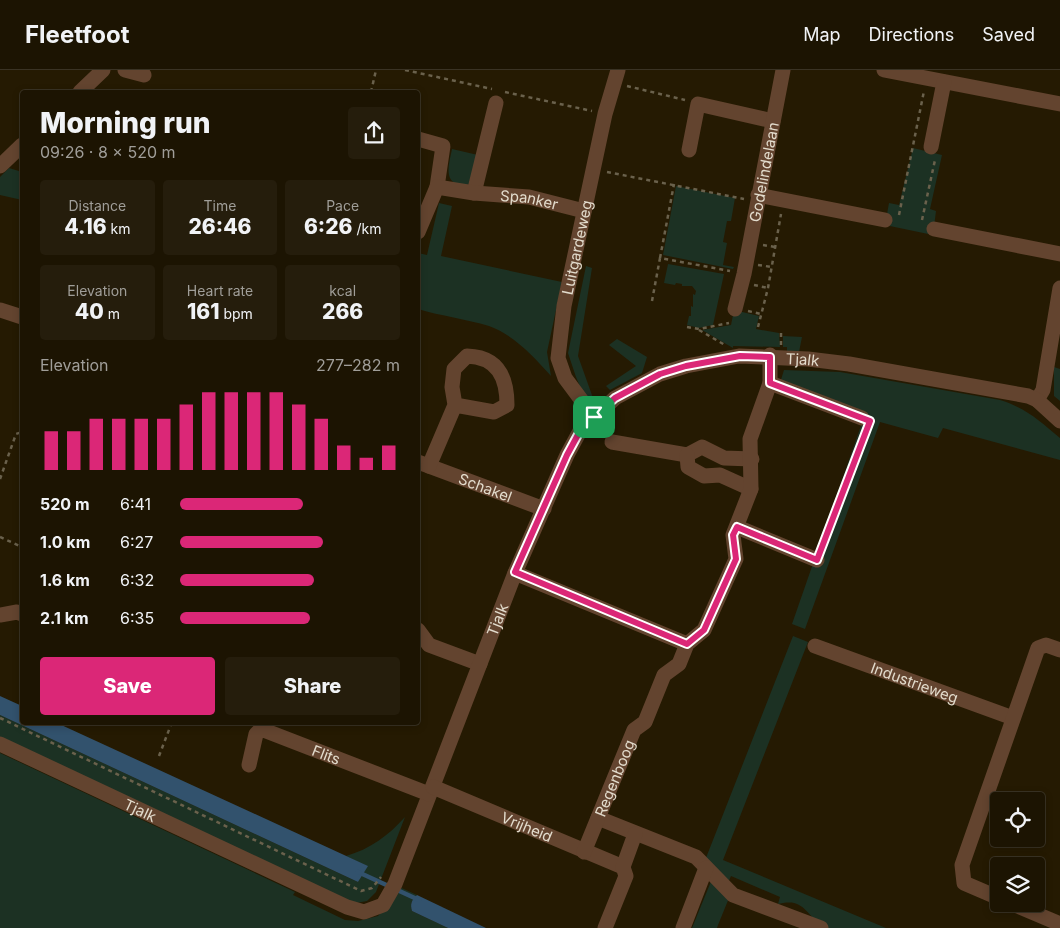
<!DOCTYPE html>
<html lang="en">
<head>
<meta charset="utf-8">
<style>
	:root { --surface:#1c1402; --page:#251d0c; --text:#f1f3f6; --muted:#a09e99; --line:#3a3324; --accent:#db2777 }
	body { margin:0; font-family:Inter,sans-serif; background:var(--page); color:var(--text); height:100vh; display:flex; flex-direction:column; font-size:19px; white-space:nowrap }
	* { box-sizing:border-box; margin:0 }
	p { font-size:16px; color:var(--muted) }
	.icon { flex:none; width:28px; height:28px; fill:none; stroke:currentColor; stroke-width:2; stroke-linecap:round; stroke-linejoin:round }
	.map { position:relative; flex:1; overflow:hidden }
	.side { position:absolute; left:20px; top:20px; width:400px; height:635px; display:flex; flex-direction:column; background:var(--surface); border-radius:5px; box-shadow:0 2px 8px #0003,0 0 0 1px var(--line) }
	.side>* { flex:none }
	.controls { position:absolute; left:990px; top:722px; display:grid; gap:10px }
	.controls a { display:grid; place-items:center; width:55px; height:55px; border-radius:5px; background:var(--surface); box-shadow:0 2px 8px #0003,0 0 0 1px var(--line); font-size:25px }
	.pin { position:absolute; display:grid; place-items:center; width:42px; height:42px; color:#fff; margin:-21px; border-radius:10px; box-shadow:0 2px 8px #0006 }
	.round { display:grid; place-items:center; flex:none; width:52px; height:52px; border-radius:5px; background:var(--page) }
	.headline { display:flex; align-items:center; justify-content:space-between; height:85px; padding:0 20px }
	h1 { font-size:28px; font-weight:800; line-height:38px }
	.figures { display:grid; grid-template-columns:repeat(3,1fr); gap:8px; height:85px; padding:5px 20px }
	.figures div { display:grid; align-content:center; border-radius:5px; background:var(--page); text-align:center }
	.figures b { font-size:21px; font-weight:800 }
	.figures small { font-size:14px; font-weight:400 }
	.figures p { font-size:14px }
	.chart { height:140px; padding:10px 20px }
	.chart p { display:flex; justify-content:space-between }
	.chart svg { width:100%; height:90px; margin-top:5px; stroke:var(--accent); stroke-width:6 }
	.button { display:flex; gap:10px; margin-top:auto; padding:10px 20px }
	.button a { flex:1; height:58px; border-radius:5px; background:var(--accent); color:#fff; font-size:20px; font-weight:800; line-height:58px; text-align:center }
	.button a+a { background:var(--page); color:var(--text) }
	ul { padding:0 20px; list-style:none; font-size:16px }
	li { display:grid; grid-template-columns:80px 60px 1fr; align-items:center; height:38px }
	li i { height:12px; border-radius:6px; background:var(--accent) }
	header { display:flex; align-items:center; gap:30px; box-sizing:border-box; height:70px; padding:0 25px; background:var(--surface); border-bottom:1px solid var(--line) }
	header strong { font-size:24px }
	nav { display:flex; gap:28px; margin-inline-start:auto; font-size:18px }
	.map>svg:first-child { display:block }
</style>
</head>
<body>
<header>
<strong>Fleetfoot</strong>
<nav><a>Map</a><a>Directions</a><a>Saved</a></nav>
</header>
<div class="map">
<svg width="1060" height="858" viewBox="0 0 1060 858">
	<rect width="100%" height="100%" fill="#251a02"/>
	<g fill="#1c3123">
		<path d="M913,78L942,85L930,139L936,141L933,165L885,155L889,133L899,135Z"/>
		<path d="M452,79L478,85L470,114C466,116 463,115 458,114C443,111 450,90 452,79Z"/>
		<path d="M9,98L22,102V130L0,125V107Z"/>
		<path d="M676,116L735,128L731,151H727L723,172L727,173L723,195L734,197L733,199L663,185Z"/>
		<path d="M439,133L452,136L441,186L562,212L547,282L551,306C534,287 514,265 489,256C466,249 441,246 418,239V183L427,185Z"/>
		<path d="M668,194L724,204L713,255L699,258L687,255L689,246H691V236L693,237V224L695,225L696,221L692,216H682V214L676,213L675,215L664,213Z"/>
		<path d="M586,196L592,198L578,286L593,328L588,335L576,307L568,283Z"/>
		<path d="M734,240L759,246L756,259L779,263L780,277L733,276V278L702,260L731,255Z"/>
		<path d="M783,266L802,267L799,282H787V277H783Z"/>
		<path d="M617,269L647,287L642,303L610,320L606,316L636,296L609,275Z"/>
		<path d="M1054,297L1060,299V331L1054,326Z"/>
		<path d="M784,300L840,302L1000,330C1026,338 1040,351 1060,368V390L943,358L938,368L880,352L805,559L792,554L865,344L780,313Z"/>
		<path d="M793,566L808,572L723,790L886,858H825C813,852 807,836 794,833C789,832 782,833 778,834L780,827L731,806L728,813L704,793Z"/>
		<path d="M0,645L358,812L367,796L346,786C370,779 388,766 405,747L376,822L367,831L351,834L0,667Z"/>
		<path d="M0,683L295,822L293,825L345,850L358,851L378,846L387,836L395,815L417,825C411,831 410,834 412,841L448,858H0Z"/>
		<path d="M712,809L729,828L718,855L717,858H692Z"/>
	</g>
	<g fill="#32526d">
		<path d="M0,626L22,636V652L57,653L368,796L358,812L0,645Z"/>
		<path d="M417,825L486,858H448L412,841C410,834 411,831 417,825Z"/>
	</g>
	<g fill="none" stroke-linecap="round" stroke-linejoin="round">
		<path stroke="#32526d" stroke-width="4.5" d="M358,802L419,830"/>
		<g stroke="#6a614c" stroke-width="2.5" stroke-dasharray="4 4" stroke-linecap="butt">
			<path d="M405,0L492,19"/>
			<path d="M627,16L685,30"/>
			<path d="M371,22L376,0"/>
			<path d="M505,22L592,41"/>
			<path d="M607,102L744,129"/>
			<path d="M899,145L924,21"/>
			<path d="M922,150L935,90"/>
			<path d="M763,175L775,177"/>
			<path d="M660,188L674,114"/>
			<path d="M758,195L772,197"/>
			<path d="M754,215L768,218"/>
			<path d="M652,231L660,188L730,201"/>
			<path d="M748,241L761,244"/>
			<path d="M687,257L699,259L729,253"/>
			<path d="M758,257L768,218L781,144"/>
			<path d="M699,260L725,275"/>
			<path d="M781,275V262"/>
			<path d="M0,409L16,364L22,362"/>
			<path d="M0,467L22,477"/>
			<path d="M821,477L866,361"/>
			<path d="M0,648L361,821L372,818L381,807"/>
			<path d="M159,686L172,652"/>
		</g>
		<g stroke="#63442f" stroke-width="15">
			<path d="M125,0L144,5"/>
			<path d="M884,0L1060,34"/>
			<path d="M80,22L103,0"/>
			<path d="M418,69L443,76L437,117"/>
			<path d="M931,77L944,12"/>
			<path d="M689,80L698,34L773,51"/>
			<path d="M0,96L22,75"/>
			<path d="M474,123L496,33"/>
			<path d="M758,125L885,150"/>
			<path d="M934,159L1060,184"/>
			<path id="s1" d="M418,162L437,117L474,123L529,127L584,141"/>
			<path id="s2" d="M735,239L744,204L783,0"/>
			<path d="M0,240L22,247"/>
			<path d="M770,313L862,348"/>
			<path d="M1037,330L1043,320L1060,218"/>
			<path id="s3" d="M594,347L565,308L558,288L564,236L605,44L618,0"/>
			<path d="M612,372L687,385L702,377L724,388L752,389"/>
			<path d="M687,385L688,397L704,406L720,405L751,419"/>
			<path id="s4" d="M418,392L544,439"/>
			<path d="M429,396L455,335L452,317L454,299L467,286C498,287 507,308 507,335L494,342L455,335"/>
			<path d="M737,457L817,490"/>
			<path d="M515,503L687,574"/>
			<path d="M0,545L17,542L22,544"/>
			<path d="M418,560L429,575L480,594"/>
			<path id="s5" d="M815,576L1013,648"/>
			<path id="s6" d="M0,674L347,837L364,842L383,835L395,814L515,503L567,385L580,361L615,328L660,304L686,296L739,286L808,289L849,294L1028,326L1037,330L1060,351"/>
			<path id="s7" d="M249,695L256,664L261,659L429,724"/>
			<path id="s8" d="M433,717L623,797"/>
			<path d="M598,748L696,787L733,825L821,858"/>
			<path id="s9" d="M584,782L634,660L645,652L664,605L679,594L687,574L704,560L736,489L733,465L751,419L750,369L770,313V285"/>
			<path d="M999,828L964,813L962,795L1038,578L1046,575L1060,580"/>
			<path d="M1013,834L1060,854"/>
			<path d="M605,858L626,806L623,797L635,764"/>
			<path d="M683,858L706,798"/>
		</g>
	</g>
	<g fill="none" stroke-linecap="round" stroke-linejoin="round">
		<g stroke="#fff" stroke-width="10">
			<path id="route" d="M740,286L770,287V313L870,351L817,490L737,457L733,465L736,489L704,560L687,574L515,502L567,385L580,361L594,347L615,328L660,304L686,296Z"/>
		</g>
		<use href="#route" stroke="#db2777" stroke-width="6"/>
	</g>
	<g text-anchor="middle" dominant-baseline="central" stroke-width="4" stroke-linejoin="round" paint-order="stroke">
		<g font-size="15" fill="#e3dccd" stroke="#1c1100">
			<text stroke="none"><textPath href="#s2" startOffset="140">Godelindelaan</textPath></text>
			<text stroke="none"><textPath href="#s1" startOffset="142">Spanker</textPath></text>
			<text stroke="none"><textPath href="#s3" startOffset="182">Luitgardeweg</textPath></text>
			<text stroke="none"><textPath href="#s6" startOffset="1179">Tjalk</textPath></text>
			<text stroke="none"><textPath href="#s4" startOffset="72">Schakel</textPath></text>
			<text stroke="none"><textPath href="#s6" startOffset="729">Tjalk</textPath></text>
			<text stroke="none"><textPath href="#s5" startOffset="106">Industrieweg</textPath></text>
			<text stroke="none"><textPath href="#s7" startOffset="109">Flits</textPath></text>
			<text stroke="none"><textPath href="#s9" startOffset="80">Regenboog</textPath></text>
			<text stroke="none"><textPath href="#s6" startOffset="155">Tjalk</textPath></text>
			<text stroke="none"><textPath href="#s8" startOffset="102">Vrijheid</textPath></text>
		</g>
	</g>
</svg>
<div class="controls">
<a><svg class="icon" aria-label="locate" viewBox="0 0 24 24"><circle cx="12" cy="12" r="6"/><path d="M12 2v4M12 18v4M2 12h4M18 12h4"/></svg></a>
<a><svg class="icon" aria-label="layers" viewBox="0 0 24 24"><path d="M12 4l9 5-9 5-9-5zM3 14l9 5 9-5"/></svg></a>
</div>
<div class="pin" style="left:594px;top:347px;background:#1e9e55"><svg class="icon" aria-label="arrive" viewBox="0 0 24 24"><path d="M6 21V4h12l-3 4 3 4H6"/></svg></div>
<section class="side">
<div class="headline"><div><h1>Morning run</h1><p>09:26 · 8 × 520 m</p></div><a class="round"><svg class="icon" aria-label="share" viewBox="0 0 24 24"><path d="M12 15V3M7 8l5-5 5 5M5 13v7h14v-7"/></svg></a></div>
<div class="figures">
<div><p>Distance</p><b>4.16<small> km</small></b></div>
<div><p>Time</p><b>26:46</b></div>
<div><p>Pace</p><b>6:26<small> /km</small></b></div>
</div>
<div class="figures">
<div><p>Elevation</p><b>40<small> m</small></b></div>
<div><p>Heart rate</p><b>161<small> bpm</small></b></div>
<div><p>kcal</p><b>266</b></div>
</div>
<div class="chart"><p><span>Elevation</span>277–282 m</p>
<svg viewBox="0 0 160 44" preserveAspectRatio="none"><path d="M5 44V25M15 44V25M25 44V19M35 44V19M45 44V19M55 44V19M65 44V12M75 44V6M85 44V6M95 44V6M105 44V6M115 44V12M125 44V19M135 44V32M145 44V38M155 44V32"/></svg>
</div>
<ul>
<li><b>520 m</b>6:41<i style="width:56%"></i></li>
<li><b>1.0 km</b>6:27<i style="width:65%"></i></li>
<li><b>1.6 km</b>6:32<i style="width:61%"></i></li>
<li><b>2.1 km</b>6:35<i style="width:59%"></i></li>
</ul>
<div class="button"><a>Save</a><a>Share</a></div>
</section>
</div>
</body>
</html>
